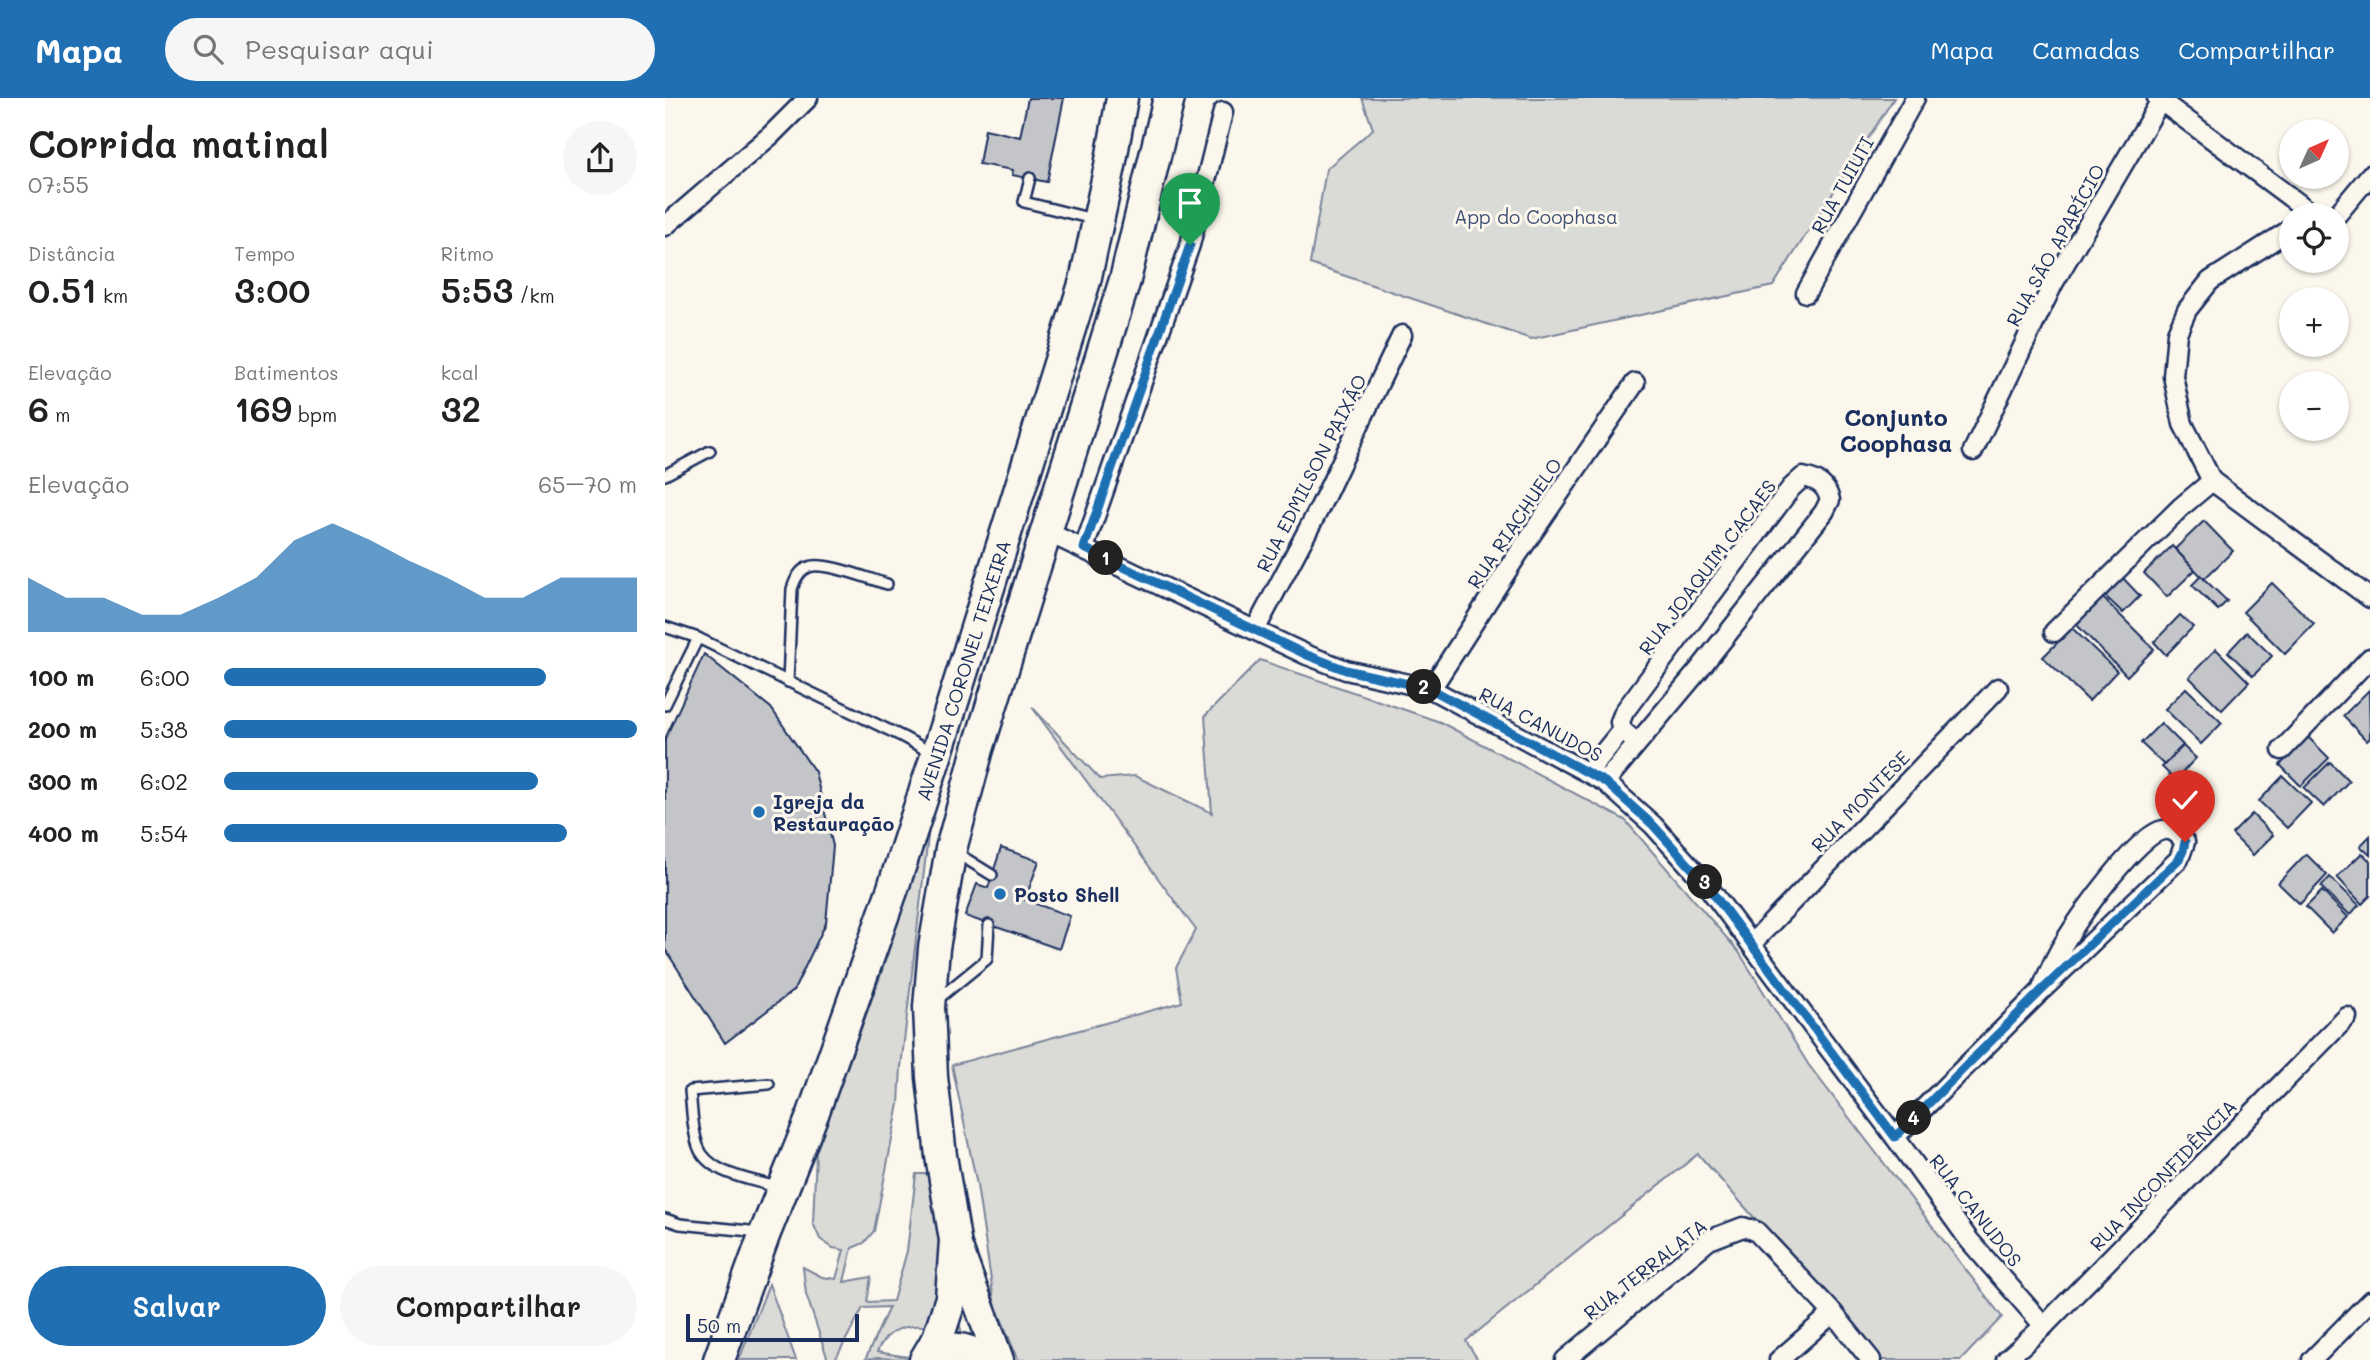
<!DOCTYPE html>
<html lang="pt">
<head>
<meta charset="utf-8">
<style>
	:root { --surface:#fff; --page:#f6f6f6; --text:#222; --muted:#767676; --accent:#1f6fb2 }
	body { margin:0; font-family:Mali,sans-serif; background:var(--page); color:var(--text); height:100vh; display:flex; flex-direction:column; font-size:26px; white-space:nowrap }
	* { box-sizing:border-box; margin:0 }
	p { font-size:23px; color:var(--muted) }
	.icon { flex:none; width:38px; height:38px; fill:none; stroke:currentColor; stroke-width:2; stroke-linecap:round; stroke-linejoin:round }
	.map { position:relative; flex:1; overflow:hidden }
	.panel { display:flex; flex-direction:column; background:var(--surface); width:665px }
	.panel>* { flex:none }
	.needle { width:46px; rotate:45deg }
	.buttons { position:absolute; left:1614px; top:21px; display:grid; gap:14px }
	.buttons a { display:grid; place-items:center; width:70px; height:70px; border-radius:50%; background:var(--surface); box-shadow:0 2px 5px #0004; font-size:35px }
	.scale { position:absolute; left:21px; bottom:18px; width:173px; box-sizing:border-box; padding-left:7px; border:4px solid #1b2f5e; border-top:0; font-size:19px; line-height:24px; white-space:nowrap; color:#1b2f5e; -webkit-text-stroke:5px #fbf7ec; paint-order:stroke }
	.pin { position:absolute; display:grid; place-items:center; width:60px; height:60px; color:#fff; margin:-72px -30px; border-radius:50% 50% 50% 0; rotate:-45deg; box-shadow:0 0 7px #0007 }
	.pin .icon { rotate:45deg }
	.km { position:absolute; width:35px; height:35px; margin:-18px; border-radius:50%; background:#222; color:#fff; font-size:19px; line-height:35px; text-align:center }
	.round { display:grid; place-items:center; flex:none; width:74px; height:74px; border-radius:37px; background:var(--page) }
	.head { display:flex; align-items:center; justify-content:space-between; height:119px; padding:0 28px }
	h1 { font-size:38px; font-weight:600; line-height:52px }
	.figures { display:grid; grid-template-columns:repeat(3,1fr); gap:10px; height:119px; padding:7px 28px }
	.figures div { display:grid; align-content:center }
	.figures b { font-size:35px; font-weight:600 }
	.figures small { font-size:19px; font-weight:400 }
	.figures p { font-size:19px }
	.chart { height:196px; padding:14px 28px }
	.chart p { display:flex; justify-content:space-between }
	.chart svg { width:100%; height:126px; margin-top:7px; fill:var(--accent); opacity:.7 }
	.cta { display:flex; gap:14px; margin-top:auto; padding:14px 28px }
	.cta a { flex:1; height:80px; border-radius:42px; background:var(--accent); color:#fff; font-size:28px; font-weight:600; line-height:80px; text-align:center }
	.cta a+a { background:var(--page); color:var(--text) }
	ul { padding:0 28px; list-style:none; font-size:23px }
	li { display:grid; grid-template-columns:112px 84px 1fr; align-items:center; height:52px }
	li i { height:18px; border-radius:9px; background:var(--accent) }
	header { display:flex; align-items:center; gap:42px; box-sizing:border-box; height:98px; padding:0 35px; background:var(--accent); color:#fff }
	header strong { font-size:33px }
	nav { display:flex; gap:38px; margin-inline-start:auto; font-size:24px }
	.search { width:490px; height:63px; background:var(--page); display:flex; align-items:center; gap:18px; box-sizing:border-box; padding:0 24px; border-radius:38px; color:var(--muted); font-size:26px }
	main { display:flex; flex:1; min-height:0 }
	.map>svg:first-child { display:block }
</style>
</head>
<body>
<header>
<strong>Mapa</strong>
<div class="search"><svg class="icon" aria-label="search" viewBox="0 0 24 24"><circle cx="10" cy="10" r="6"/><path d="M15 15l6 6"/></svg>Pesquisar aqui</div>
<nav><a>Mapa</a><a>Camadas</a><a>Compartilhar</a></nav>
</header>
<main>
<section class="panel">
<div class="head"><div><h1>Corrida matinal</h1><p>07:55</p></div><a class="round"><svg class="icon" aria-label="share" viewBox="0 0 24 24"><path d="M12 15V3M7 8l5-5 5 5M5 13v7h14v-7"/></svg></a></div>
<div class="figures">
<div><p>Distância</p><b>0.51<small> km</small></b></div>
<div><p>Tempo</p><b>3:00</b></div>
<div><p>Ritmo</p><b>5:53<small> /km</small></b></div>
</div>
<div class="figures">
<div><p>Elevação</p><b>6<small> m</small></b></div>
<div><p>Batimentos</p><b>169<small> bpm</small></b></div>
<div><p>kcal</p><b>32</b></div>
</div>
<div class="chart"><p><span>Elevação</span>65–70 m</p>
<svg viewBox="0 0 160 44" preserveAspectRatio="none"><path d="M0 44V25L10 32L20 32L30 38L40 38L50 32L60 25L70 12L80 6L90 12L100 19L110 25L120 32L130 32L140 25L150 25L160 25V44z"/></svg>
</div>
<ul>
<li><b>100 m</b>6:00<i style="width:78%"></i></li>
<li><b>200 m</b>5:38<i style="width:100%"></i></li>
<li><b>300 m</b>6:02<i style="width:76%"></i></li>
<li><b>400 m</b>5:54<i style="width:83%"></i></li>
</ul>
<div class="cta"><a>Salvar</a><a>Compartilhar</a></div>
</section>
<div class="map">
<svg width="1705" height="1262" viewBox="0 0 1705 1262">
	<rect width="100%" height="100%" fill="#fbf7ec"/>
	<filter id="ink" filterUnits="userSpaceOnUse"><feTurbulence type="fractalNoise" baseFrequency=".0143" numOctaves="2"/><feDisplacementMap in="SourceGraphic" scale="14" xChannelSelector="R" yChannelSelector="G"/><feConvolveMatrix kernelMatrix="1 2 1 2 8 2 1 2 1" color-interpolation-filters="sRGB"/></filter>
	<g filter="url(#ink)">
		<g fill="#dadad7" stroke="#7a849a" stroke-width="2">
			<path d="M697,0H1229L1108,188L866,241L645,166L661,71L708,31Z"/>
			<path d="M595,562L775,624L960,722L1074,854L1143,966L1337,1219L1296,1262H1215L1033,1056L801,1243L813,1262H353L329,1203L312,1087L287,967L517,904L511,870L531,832L367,609L435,681L470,678L547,715L540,618Z"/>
			<path d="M265,722L236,969L234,1006L209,1133L199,1145L187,1150L179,1184L206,1179L202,1204L228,1203L242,1153L251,1076H264L297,1237C267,1228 228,1216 212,1254L262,1262L212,1260L200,1262L224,1209L198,1210L170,1262H163L141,1196L138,1169L157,1179L171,1181L179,1152L168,1150L155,1141L148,1125L151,1054L215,879Z"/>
			<path d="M104,1186L131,1262H74Z"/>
		</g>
		<g fill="#c3c5c9" stroke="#1b2f5e" stroke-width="2">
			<path d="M363,0H399L382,84L347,77L348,72L314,66L320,31L355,39Z"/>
			<path d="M1539,423L1568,453L1539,481L1510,451Z"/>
			<path d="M1507,448L1530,472L1502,499L1479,475Z"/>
			<path d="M1456,478L1475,498L1458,515L1438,496Z"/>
			<path d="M1536,478L1562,503L1553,512L1527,487Z"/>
			<path d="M1607,485L1649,526L1620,556L1578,514Z"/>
			<path d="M1436,498L1489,551L1462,578L1409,524Z"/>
			<path d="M1515,517L1528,529L1501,557L1489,544Z"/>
			<path d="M1407,530L1452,573L1424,603L1378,559Z"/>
			<path d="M1582,534L1607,558L1588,578L1563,554Z"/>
			<path d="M1551,551L1584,584L1557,612L1524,579Z"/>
			<path d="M39,556L106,610L150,674L168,748L161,825L129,892L60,945L0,851V641Z"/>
			<path d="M1521,590L1557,625L1536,646L1500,611Z"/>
			<path d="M1704,592L1705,640L1702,643L1678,618Z"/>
			<path d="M1496,625L1518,647L1499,667L1476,645Z"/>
			<path d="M1643,639L1664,660L1636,688L1615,667Z"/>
			<path d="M1518,648L1531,660L1510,682L1497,669Z"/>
			<path d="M1665,664L1684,683L1659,709L1639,690Z"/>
			<path d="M1618,678L1646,705L1622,730L1594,703Z"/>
			<path d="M1587,716L1608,737L1588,757L1567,736Z"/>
			<path d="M1705,738V757L1695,748Z"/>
			<path d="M336,750L374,763L360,802L405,818L394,851L300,818L312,786L323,790Z"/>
			<path d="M1697,755L1705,763V798L1697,806L1672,779Z"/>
			<path d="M1641,756L1662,777L1635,806L1613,785Z"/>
			<path d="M1665,779L1694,807L1685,817L1656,789Z"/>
			<path d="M1657,793L1683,819L1667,835L1641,809Z"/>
		</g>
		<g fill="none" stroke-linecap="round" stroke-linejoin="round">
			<g stroke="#1b2f5e" stroke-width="14">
				<g id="service">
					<path d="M365,80L359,104L428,121"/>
					<path d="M0,377L45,353"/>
					<path d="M0,529L33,540"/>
					<path d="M123,584L127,491C130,482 134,472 144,469C159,463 204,481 222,486"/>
					<path d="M0,607L33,540L238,639L267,655"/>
					<path d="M290,754L327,777"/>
					<path d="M273,901L322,861L324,827"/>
					<path d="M104,986L25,993C27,1010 27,1031 33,1048C43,1077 88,1081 114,1090"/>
					<path d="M0,1121L15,1126L95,1134"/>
				</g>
			</g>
			<g stroke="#1b2f5e" stroke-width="23">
				<g id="minor">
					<path d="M1492,0L1649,117"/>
					<path d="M1671,118L1705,77"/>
					<path d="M0,128L106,37L143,0"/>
					<path d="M1626,131L1545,183L1522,212L1512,235L1508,278L1518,326L1547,383L1705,500"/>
					<path d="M1141,195L1250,0"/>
					<path d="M1308,353L1388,186L1496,2"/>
					<path d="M380,433L642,557L681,572L766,591L940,684L988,727L1041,786L1230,1039L1304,1142L1379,1228"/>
					<path d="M419,450L525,147L558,14"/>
					<path d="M590,532L654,411L737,237"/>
					<path d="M1389,534L1516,409L1547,383"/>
					<path d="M766,591L851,459L970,285"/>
					<path d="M1617,652L1705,560"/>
					<path d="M923,674L957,632"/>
					<path d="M940,684L1033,573L1159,414L1165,402C1161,387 1153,382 1138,379L1126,390L959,614L955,624L957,632L972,645"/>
					<path d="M1087,845L1333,590"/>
					<path d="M1230,1039L1376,893L1514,761L1520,744C1514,737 1508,730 1498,732C1473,736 1416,817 1402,840C1391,857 1383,875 1376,893"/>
					<path d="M900,1262L1044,1142L1078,1129L1091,1133L1168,1215L1206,1262"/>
					<path d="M1114,1262L1168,1215"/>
					<path d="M1341,1262L1379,1228L1682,919"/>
					<path d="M1647,1262L1705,1203"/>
				</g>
			</g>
			<g stroke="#1b2f5e" stroke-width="33">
				<path id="primary" d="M290,1142L334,1262"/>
			</g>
			<g stroke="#1b2f5e" stroke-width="35">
				<g id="trunk">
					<path id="s1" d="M54,1262L100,1135L148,1016L228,790L271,658L420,183L445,68L457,0"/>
					<path d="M260,1262L273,1240L286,1200L290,1142L276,1058L267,979L264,909L269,850L286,751L313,651L460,182L504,0"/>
					<path d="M266,1262C283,1247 300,1247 317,1262"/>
				</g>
			</g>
			<use href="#service" stroke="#fbf7ec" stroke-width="9"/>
			<use href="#minor" stroke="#fbf7ec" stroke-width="18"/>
			<use href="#primary" stroke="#fbf7ec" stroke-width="28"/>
			<use href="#trunk" stroke="#fbf7ec" stroke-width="30"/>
		</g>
	</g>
	<g fill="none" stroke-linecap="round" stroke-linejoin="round" filter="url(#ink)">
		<g stroke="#fff" stroke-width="14">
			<path id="route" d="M525,147L419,450L642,557L681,572L766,591L940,684L988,727L1041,786L1230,1039L1376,893L1514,761L1518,753L1520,744"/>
		</g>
		<use href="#route" stroke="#1f6fb2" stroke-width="9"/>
	</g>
	<g fill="#1f6fb2" stroke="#fbf7ec" stroke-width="2.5">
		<circle cx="94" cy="714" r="7"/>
		<circle cx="335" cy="796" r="7"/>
	</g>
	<g text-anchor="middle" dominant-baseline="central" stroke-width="6" stroke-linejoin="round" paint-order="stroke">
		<g font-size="19" fill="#1b2f5e" stroke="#fbf7ec">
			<text transform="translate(1177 87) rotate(-61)">RUA TUIUTI</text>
			<text transform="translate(1390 147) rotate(-61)">RUA SÃO APARÍCIO</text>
			<text transform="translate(646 375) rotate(-63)">RUA EDMILSON PAIXÃO</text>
			<text transform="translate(849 425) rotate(-56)">RUA RIACHUELO</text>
			<text transform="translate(1042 469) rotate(-53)">RUA JOAQUIM CACAES</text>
			<text stroke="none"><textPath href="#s1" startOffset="732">AVENIDA CORONEL TEIXEIRA</textPath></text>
			<text transform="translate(876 626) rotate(28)">RUA CANUDOS</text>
			<text transform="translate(1195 703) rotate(-46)">RUA MONTESE</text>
			<text transform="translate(1498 1077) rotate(-46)">RUA INCONFIDÊNCIA</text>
			<text transform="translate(1311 1112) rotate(52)">RUA CANUDOS</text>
			<text transform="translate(980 1171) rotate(-38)">RUA TERRALATA</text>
		</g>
		<g font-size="19" fill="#415176" stroke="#fbf7ec">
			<text x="871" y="118">App do Coophasa</text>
		</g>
		<g font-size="19" font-weight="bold" fill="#1b2f5e" stroke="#fbf7ec" text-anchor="start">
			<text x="108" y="703">Igreja da<tspan x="108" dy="22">Restauração</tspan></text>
			<text x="349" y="796">Posto Shell</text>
		</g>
		<g font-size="23" font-weight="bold" fill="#1b2f5e" stroke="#fbf7ec">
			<text x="1231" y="319">Conjunto<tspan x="1231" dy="26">Coophasa</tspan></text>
		</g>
	</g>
</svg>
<div class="buttons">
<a><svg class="needle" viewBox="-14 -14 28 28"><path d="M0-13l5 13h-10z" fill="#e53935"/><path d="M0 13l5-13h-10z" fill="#767676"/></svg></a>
<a><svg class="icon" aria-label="locate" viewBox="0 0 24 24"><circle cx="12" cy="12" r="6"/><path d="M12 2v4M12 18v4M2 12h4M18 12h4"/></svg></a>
<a>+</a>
<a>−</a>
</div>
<div class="scale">50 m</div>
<div class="pin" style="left:525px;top:147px;background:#1e9e55"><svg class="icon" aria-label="arrive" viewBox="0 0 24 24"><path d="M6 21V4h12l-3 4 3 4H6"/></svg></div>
<div class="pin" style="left:1520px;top:744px;background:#d93025"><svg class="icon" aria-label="check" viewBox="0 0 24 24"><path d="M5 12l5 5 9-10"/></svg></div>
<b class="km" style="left:441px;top:460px">1</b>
<b class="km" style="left:759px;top:589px">2</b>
<b class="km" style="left:1040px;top:784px">3</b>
<b class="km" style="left:1249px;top:1020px">4</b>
</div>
</main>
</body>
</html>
